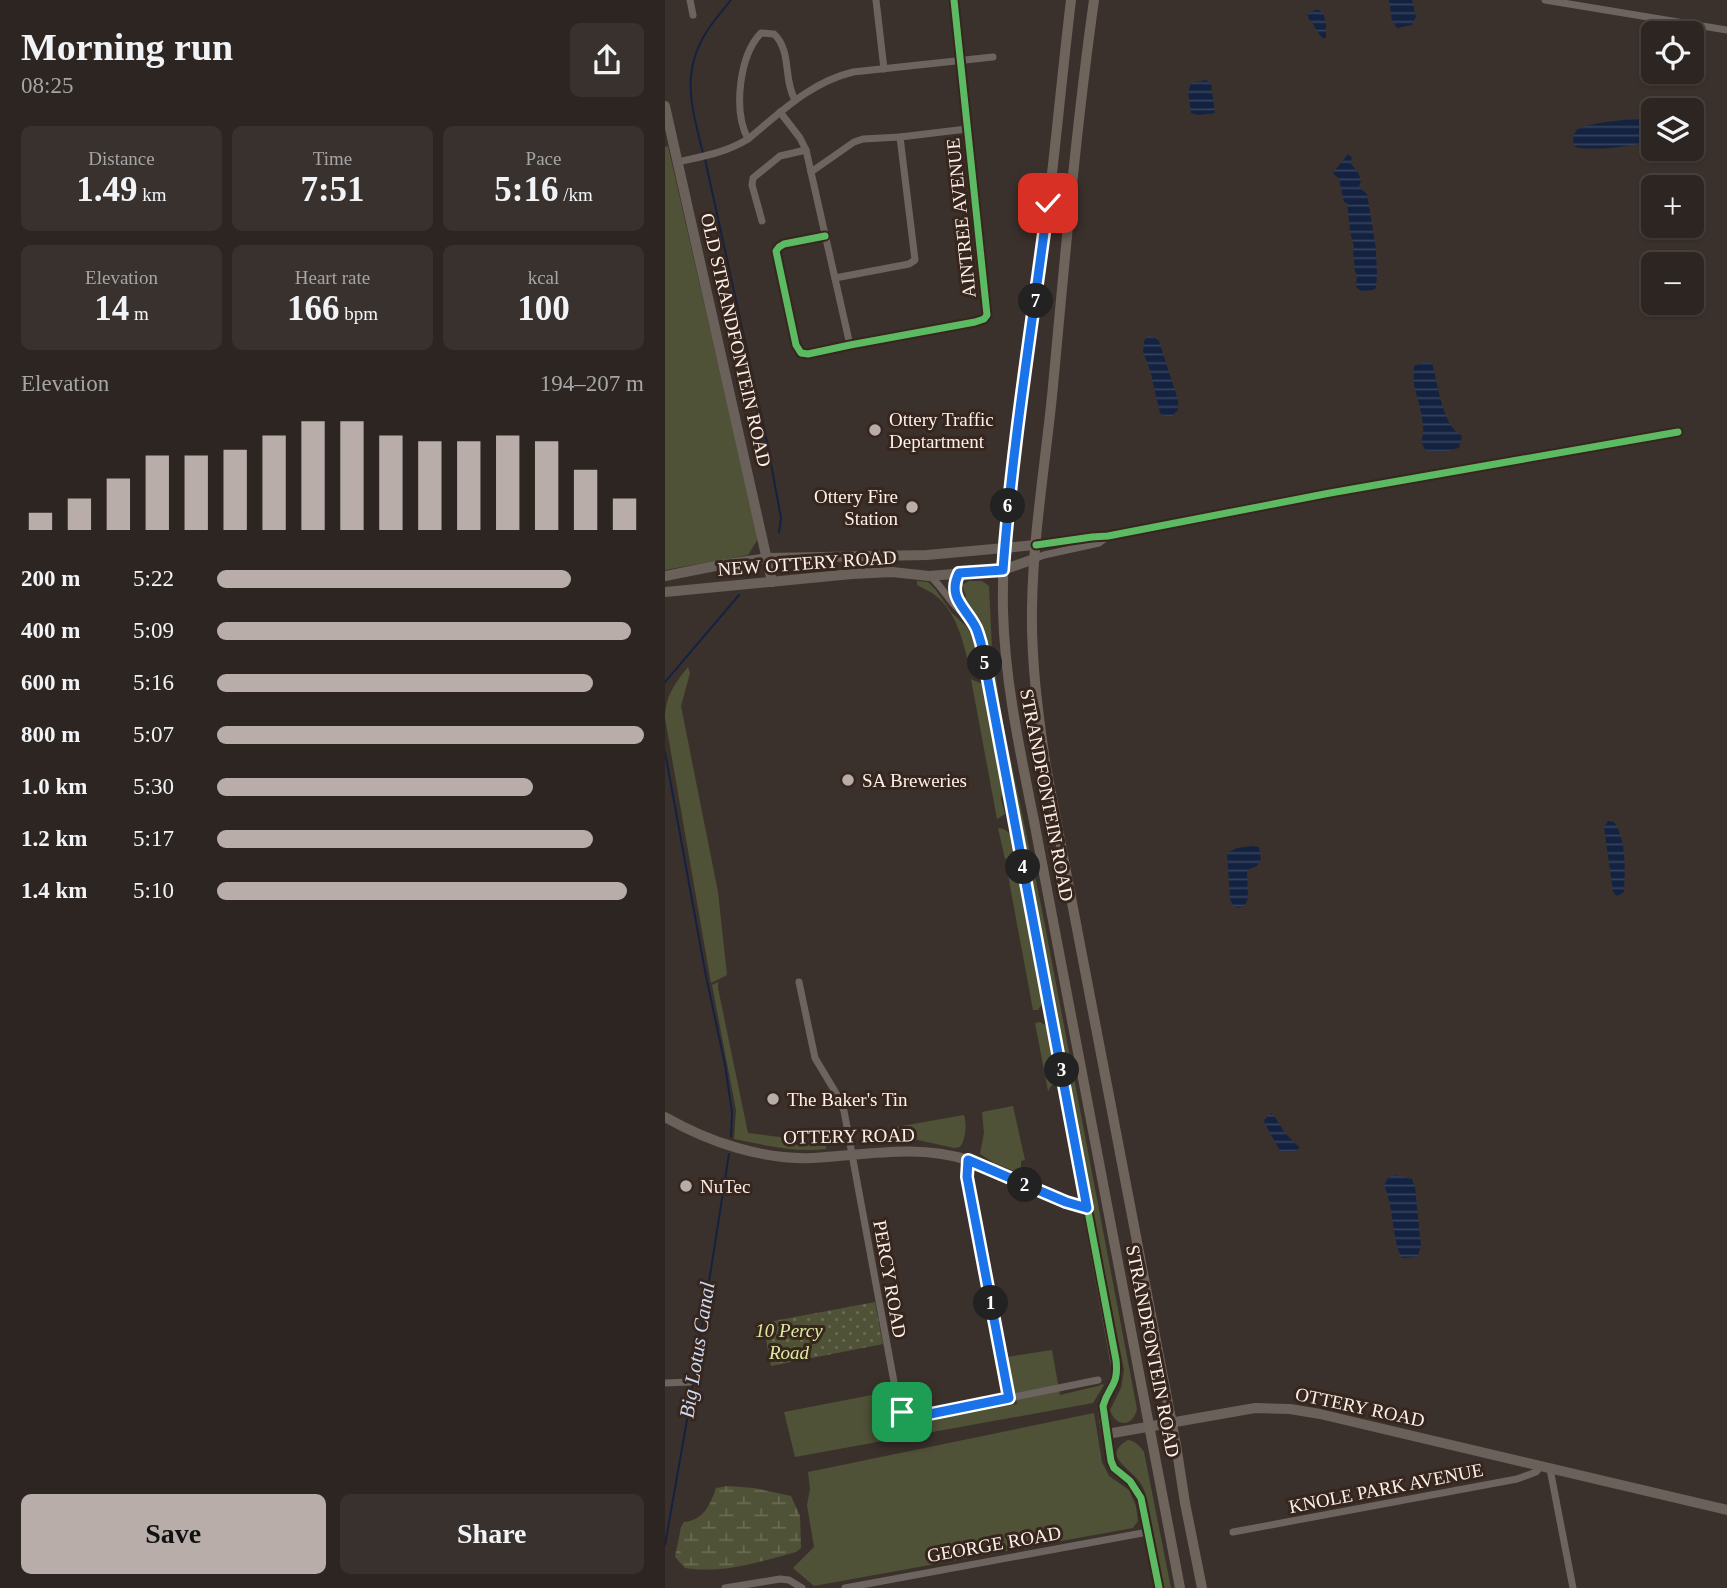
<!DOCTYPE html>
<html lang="en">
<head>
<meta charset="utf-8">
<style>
	:root { --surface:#2c2521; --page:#38312e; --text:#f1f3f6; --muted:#a6a5a5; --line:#48423f; --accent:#b8ada8 }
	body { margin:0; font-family:Georgia,serif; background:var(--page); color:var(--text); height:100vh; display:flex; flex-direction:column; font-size:26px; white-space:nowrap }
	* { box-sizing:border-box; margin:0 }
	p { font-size:23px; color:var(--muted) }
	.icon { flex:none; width:38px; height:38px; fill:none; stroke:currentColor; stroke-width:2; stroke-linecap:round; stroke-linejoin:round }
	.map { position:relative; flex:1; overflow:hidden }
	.sheet { display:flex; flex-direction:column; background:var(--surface); width:665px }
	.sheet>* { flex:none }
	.controls { position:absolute; left:976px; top:21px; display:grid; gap:14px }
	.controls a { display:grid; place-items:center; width:63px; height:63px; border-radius:10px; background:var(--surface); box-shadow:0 2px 5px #0004,0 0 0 2px var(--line); font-size:35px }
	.pin { position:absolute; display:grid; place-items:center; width:60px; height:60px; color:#fff; margin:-30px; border-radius:14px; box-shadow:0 4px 10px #0006 }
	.km { position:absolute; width:35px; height:35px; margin:-18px; border-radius:50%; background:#222; color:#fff; font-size:19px; line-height:35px; text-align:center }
	.round { display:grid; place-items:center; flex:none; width:74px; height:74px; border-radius:10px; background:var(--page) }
	.head { display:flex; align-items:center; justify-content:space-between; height:119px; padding:0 21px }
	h1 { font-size:38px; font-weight:700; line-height:52px }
	.figures { display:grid; grid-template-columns:repeat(3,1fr); gap:10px; height:119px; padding:7px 21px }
	.figures div { display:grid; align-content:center; border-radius:10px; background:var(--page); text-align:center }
	.figures b { font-size:35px; font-weight:700 }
	.figures small { font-size:19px; font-weight:400 }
	.figures p { font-size:19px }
	.chart { height:196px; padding:14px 21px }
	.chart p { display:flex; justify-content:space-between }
	.chart svg { width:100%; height:126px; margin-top:7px; stroke:var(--accent); stroke-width:6 }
	.primary-button { display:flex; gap:14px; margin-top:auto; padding:14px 21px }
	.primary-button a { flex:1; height:80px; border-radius:10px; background:var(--accent); color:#111; font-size:28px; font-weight:700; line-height:80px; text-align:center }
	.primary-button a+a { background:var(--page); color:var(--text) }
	ul { padding:0 21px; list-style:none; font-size:23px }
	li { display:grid; grid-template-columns:112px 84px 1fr; align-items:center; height:52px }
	li i { height:18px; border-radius:9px; background:var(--accent) }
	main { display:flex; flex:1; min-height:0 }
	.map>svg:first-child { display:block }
</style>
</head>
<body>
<main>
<section class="sheet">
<div class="head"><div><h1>Morning run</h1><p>08:25</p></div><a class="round"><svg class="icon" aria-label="share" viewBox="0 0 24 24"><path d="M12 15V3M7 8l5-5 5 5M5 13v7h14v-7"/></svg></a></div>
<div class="figures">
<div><p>Distance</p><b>1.49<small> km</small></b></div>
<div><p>Time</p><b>7:51</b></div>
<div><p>Pace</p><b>5:16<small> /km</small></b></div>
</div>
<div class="figures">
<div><p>Elevation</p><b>14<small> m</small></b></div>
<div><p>Heart rate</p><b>166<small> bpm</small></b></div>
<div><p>kcal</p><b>100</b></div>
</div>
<div class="chart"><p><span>Elevation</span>194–207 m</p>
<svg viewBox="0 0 160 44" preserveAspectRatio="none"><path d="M5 44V38M15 44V33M25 44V26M35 44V18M45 44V18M55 44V16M65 44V11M75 44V6M85 44V6M95 44V11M105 44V13M115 44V13M125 44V11M135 44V13M145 44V23M155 44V33"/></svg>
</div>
<ul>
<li><b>200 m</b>5:22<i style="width:83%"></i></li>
<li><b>400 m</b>5:09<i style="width:97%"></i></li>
<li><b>600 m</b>5:16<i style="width:88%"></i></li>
<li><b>800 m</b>5:07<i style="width:100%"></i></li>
<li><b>1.0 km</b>5:30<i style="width:74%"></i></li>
<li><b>1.2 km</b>5:17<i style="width:88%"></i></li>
<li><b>1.4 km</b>5:10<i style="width:96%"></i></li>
</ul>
<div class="primary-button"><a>Save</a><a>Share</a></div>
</section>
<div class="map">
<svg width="1062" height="1588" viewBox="0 0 1062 1588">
	<defs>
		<pattern id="wetland-marsh" width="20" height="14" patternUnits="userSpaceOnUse" patternTransform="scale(1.75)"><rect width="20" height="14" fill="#4f5236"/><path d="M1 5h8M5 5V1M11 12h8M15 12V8" fill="none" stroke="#696b53"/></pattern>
		<pattern id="park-dots" width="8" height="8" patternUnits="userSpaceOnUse" patternTransform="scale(1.75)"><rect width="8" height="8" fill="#4f5236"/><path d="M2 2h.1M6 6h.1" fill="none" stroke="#696b53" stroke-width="1.8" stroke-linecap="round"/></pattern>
		<pattern id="water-rules" width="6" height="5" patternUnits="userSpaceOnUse" patternTransform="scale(1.75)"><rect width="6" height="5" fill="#142241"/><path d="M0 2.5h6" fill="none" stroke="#37425d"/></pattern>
	</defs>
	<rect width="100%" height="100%" fill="#3b312c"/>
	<g fill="#4f5236">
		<path d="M3,146L93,539L83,555L0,570V147Z"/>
		<path d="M252,581L263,582L270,589L287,613L301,626L306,634L311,652L308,657L304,658L302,657C296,633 288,607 267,593C262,590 257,588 252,585Z"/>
		<path d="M304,581H317L324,586L327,649L336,713L377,910L472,1409C468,1427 451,1428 445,1410L456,1388L459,1370L437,1260L316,621L298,599L301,596L297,585Z"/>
		<path d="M23,667L25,673L16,706L53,892L62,975L46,983L0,718C0,697 10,683 23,667Z"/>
		<path d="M306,679L317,684L319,689L337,793L336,799L340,814L332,819Z"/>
		<path d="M333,828C348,829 353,846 346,858L340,859Z"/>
		<path d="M342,870C350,869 352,872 355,879L377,1004L373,1010H368Z"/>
		<path d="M53,982V988L83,1133L161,1143V1149C131,1153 99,1145 69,1139L71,1110L47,985Z"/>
		<path d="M375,1022L383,1027L384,1037L392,1078L389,1084L385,1087L384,1090L383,1091L370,1023Z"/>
		<path d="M348,1106L360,1160L356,1161V1174L329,1163L315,1154L319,1133L317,1112Z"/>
		<path d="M299,1115C302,1124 301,1139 295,1147L289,1148L244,1138L234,1140L231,1127Z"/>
		<path d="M387,1350L395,1395L433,1386L437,1384L439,1385L428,1403L130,1457L119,1412L222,1392L228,1419L241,1424L352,1404L342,1357Z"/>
		<path d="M429,1413L437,1462L444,1476L464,1490L471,1506L473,1521L468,1528L149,1586L128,1568L149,1547L142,1505L145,1489L143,1472Z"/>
		<path d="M463,1440C469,1440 476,1447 479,1452L506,1588H499L482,1499C480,1492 478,1485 472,1479C462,1466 437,1455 463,1440Z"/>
	</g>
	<path fill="url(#wetland-marsh)" d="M63,1486L89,1488L126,1496L135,1516L136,1548L131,1552C94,1562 58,1574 20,1568L10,1557L16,1527L19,1522C39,1520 45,1505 51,1488Z"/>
	<path fill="url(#park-dots)" d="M210,1302L218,1344L106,1366L98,1323Z"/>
	<g fill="url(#water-rules)">
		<path d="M724,0H747L751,17L747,25L732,28L727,21Z"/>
		<path d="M650,10H654L658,13L661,22V38L658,39L651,30L647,21H645L642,14Z"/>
		<path d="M541,80L546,84L550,113L533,115L526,113L523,92L526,83Z"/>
		<path d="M989,118L986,128L989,130V139C975,147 925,151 910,147C908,141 907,136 911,131C918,122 976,118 989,118Z"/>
		<path d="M683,154L688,159L686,160V164L693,172L696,181L694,187L702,194L711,248L712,275L711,288L708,290L696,291L691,287L692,274L690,272L688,250L689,248L685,231L682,203L679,202L674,179L668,173Z"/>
		<path d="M483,336L489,337L494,341L513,400V410L507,416H500L495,413L485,370L478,352L479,341Z"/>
		<path d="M760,362L767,363C773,383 777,426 797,436L794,448L779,452L761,451L756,442C763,427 752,400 749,384C748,378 749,372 749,366Z"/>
		<path d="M943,821L949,822C962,841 960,870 959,892L952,896L948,892L939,827Z"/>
		<path d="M587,846L594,847L596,859L592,866L582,870L583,898L580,906L573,908L568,906L565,899L562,853L572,848Z"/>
		<path d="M606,1113L610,1117L620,1133L635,1148L628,1152L615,1151L600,1124L599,1120Z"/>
		<path d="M730,1175L747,1179L750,1187L756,1246L752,1257L737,1258C727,1242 729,1207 719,1185L723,1178Z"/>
	</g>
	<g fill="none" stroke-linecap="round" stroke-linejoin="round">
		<g stroke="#142241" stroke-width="2">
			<path d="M38,153C27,108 15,73 42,31C49,20 58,10 66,0"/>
			<path d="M40,159L102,442L116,518L114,532"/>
			<path d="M0,682L74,595"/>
			<path d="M0,752L40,971L60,1065L67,1112L66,1137"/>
			<path d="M0,1545L25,1403L64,1154"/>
		</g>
		<g stroke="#6d6460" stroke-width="7">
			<path d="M25,0L28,15"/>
			<path d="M211,0L219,69"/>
			<path d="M880,0L1062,30"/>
			<path d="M115,112L135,138L141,150L185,345"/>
			<path d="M83,139C68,111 74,56 96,33L109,34C127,51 118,79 130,100"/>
			<path d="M13,162C39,156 60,153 83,139C116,112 146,82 188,72L328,57"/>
			<path d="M146,172L189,142L198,139L235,137L302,129"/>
			<path d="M97,221L87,185L88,178L115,156L141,150"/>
			<path d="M160,236L119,244L114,247L111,251L131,345L136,353L143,354L185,345L310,322L319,319L322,315L289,0"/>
			<path d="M170,278L244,264L250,260L235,137"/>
			<path d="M371,545L427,537L443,536L665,493L1013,432"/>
			<path d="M369,559L379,555L434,543L442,537"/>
			<path d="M294,573C282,597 300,607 310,626C313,631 314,637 316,643L422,1207"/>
			<path d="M265,576C278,587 285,604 299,614"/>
			<path d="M134,982L150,1058L174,1098L179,1111L234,1409L242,1416H255L433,1380"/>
			<path d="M303,1160L302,1176L344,1398"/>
			<path d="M0,1383L25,1382"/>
			<path d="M442,1434L446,1461L449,1468L465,1481L476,1498L494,1588"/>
			<path d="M885,1469L908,1588"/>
			<path d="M568,1532L852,1479L871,1472L876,1466"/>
			<path d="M60,1588L115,1579L124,1580L137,1588"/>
			<path d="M180,1588L483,1532"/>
		</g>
		<g stroke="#6a615b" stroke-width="10">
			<path d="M0,106L107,582"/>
			<path d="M0,576L55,565L103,558L262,555L371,545"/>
			<path d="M0,592L187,574L227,572L264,576L338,570L369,559"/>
			<path d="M0,1117C44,1142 97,1160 148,1158C201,1155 252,1144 303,1160L401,1202L422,1207L452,1371C450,1386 441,1392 439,1404C437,1414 440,1425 442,1434L590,1408L625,1409L655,1414L1062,1510"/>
		</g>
		<g stroke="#6f645c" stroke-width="10">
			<path d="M406,0C394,100 386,201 371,300C355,403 336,507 338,611C340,683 355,751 369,821L515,1588"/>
			<path d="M429,0C411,128 400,257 388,386C381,460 368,534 367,608C366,661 373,714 381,767L511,1445L520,1503L537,1588"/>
		</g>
		<g stroke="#36261d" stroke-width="11">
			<g id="cycleway">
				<path d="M160,236L119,244L114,247L111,251L131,345L136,353L143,354L185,345L310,322L319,319L322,315L289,0"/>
				<path d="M371,545L427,537L443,536L665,493L1013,432"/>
				<path d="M294,573C282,597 300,607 310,626C313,631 314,637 316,643L451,1360C454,1386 444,1385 438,1406L446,1461L449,1468L465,1481L476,1498L494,1588"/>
			</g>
		</g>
		<use href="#cycleway" stroke="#5cba63" stroke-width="7"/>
	</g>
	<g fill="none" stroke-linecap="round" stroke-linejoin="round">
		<g stroke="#fff" stroke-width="14">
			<path id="route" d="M237,1412L247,1417L255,1416L344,1398L302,1177L303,1160L401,1202L422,1208L316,643C314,637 313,631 310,626C300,607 282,597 294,573L338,570C347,447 367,326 383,203"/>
		</g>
		<use href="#route" stroke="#1a73e8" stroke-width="9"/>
	</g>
	<g fill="#b8ada8" stroke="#36261d" stroke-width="2.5">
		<circle cx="210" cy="430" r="7"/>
		<circle cx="247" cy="507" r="7"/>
		<circle cx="183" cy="780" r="7"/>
		<circle cx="108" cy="1099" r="7"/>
		<circle cx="21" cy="1186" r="7"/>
	</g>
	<g text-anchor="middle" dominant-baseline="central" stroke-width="6" stroke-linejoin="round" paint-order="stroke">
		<g font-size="19" fill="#fcf0ea" stroke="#36261d">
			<text transform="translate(296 218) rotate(-96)">AINTREE AVENUE</text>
			<text transform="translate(71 340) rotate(77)">OLD STRANDFONTEIN ROAD</text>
			<text transform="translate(142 563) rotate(-4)">NEW OTTERY ROAD</text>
			<text transform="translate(382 795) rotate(79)">STRANDFONTEIN ROAD</text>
			<text transform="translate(184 1136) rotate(-1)">OTTERY ROAD</text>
			<text transform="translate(225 1279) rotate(80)">PERCY ROAD</text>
			<text transform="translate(488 1351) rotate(79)">STRANDFONTEIN ROAD</text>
			<text transform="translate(695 1407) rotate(12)">OTTERY ROAD</text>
			<text transform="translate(721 1488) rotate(-11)">KNOLE PARK AVENUE</text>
			<text transform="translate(329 1544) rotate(-10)">GEORGE ROAD</text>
		</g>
		<g font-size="19" fill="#fcf0ea" stroke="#36261d" text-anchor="start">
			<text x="224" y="419">Ottery Traffic<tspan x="224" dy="22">Deptartment</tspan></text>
			<text x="233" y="496" text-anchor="end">Ottery Fire<tspan x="233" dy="22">Station</tspan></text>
			<text x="197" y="780">SA Breweries</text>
			<text x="122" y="1099">The Baker's Tin</text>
			<text x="35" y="1186">NuTec</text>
		</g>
		<g font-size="19" font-style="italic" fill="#deeca0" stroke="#36261d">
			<text x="124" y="1330">10 Percy<tspan x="124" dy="22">Road</tspan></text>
		</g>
		<g font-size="21" font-style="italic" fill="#cddbf5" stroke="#36261d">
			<text transform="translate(32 1350) rotate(-81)">Big Lotus Canal</text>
		</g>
	</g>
</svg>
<div class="controls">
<a><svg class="icon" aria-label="locate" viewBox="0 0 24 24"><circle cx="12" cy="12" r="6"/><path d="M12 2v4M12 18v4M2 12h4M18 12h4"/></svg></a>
<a><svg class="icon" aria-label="layers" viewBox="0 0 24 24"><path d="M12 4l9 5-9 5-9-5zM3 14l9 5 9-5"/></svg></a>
<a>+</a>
<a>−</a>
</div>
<div class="pin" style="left:237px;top:1412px;background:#1e9e55"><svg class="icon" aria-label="arrive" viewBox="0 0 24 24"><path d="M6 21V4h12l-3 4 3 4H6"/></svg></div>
<div class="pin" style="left:383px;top:203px;background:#d93025"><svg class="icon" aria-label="check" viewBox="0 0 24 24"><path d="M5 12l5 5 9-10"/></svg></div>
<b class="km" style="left:326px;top:1303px">1</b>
<b class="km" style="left:360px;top:1185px">2</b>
<b class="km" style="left:397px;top:1070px">3</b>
<b class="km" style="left:358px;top:867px">4</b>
<b class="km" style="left:320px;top:663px">5</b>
<b class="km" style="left:343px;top:506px">6</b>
<b class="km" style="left:371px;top:301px">7</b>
</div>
</main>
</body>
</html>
